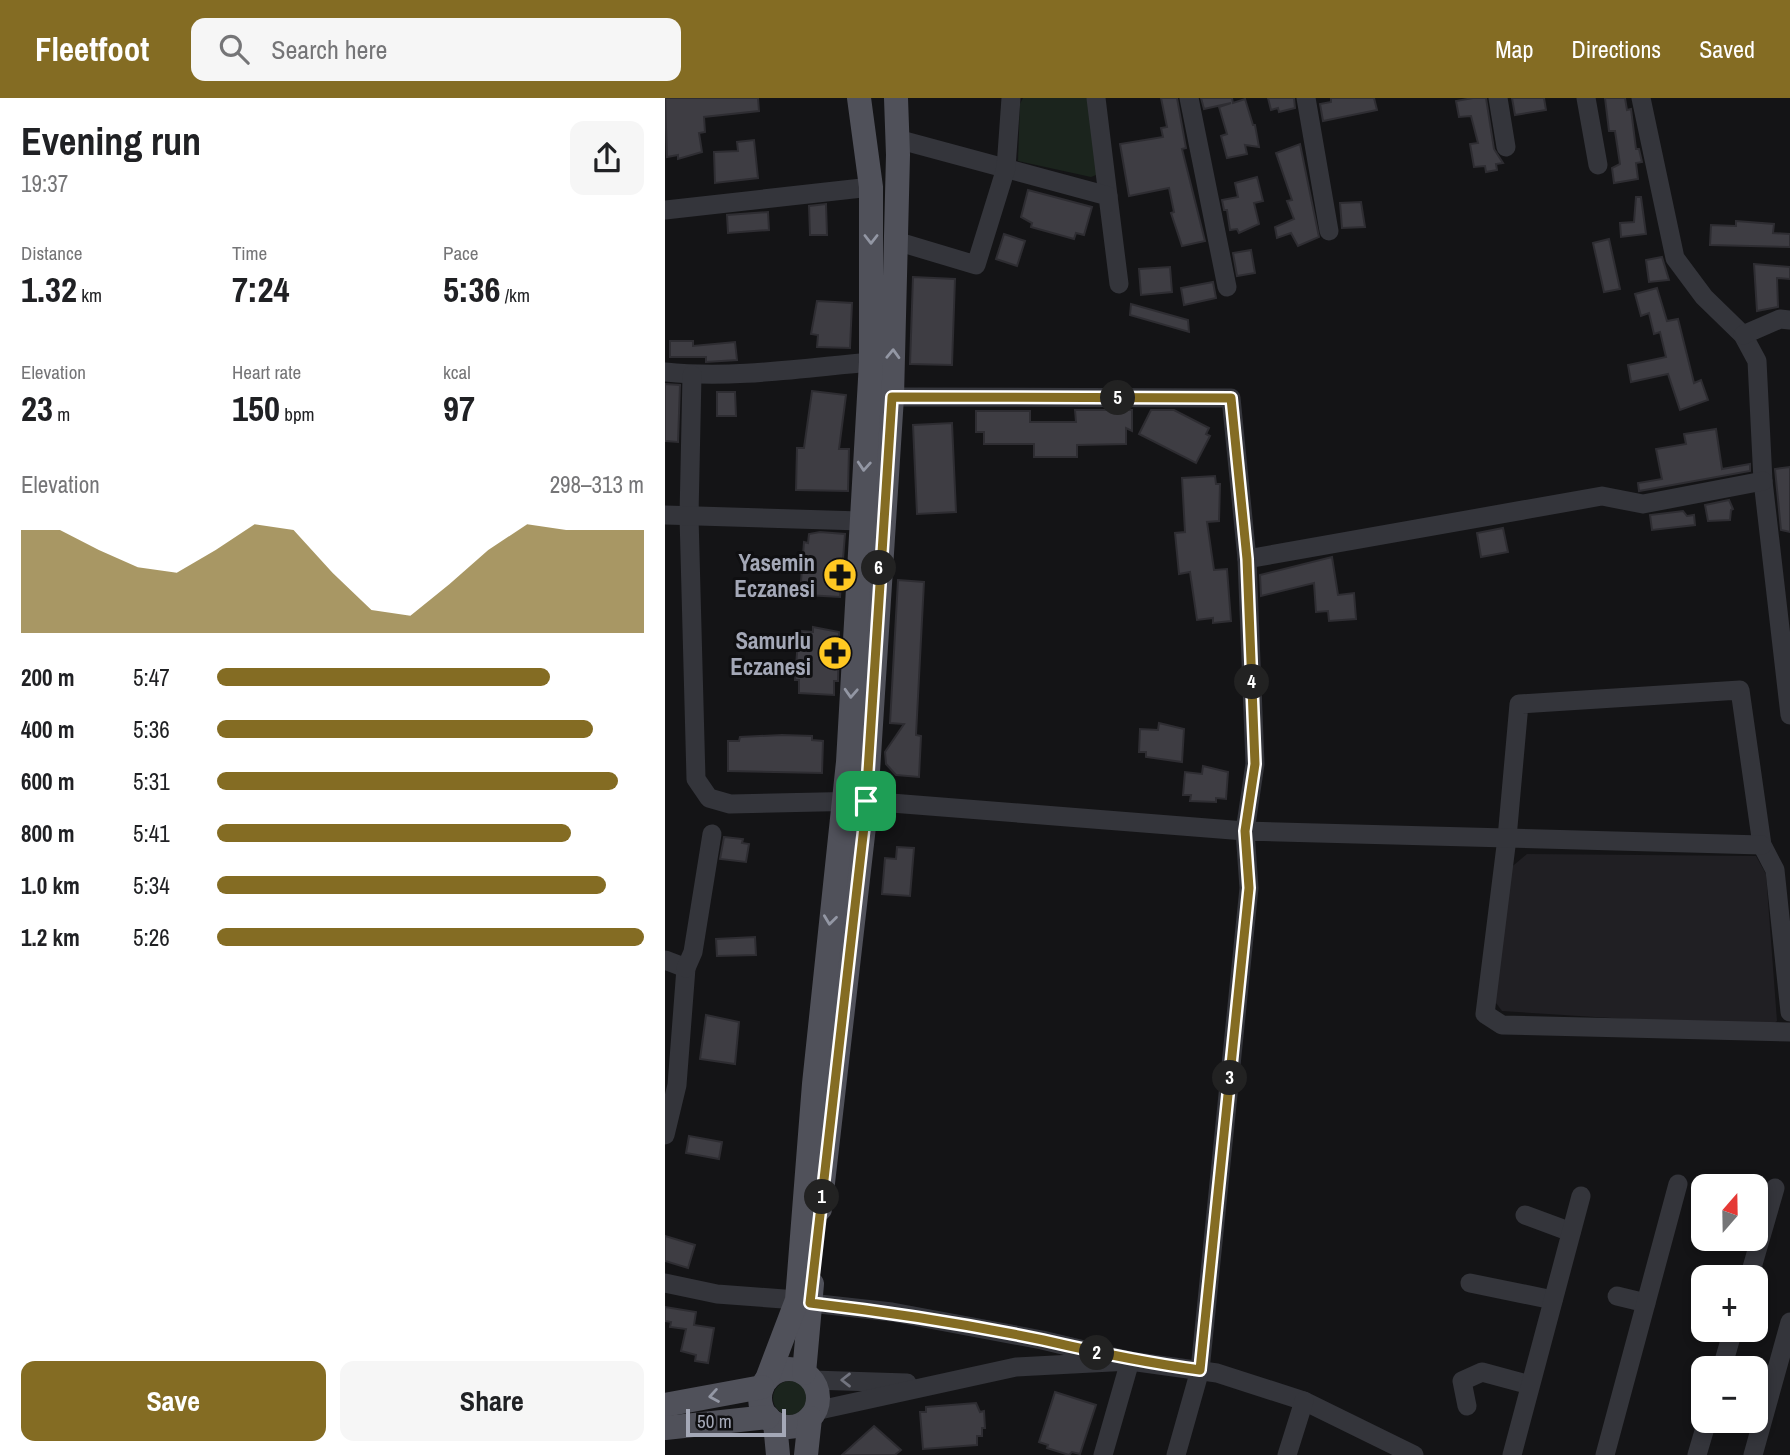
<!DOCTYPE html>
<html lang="en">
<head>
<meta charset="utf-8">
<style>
	:root { --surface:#fff; --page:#f6f6f6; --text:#202124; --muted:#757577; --accent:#846c23 }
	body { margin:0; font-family:"Archivo Narrow",sans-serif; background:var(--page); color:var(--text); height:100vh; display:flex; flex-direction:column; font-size:26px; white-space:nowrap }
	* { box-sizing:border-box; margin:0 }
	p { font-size:23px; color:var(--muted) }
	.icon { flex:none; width:38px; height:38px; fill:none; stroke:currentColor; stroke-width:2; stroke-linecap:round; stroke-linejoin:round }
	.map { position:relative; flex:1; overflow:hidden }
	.sheet { display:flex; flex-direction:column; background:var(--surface); width:665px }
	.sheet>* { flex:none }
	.needle { width:46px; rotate:20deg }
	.tools { position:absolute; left:1026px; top:1076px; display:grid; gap:14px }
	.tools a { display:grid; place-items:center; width:77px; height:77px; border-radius:14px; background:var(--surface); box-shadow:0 4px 10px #0003; font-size:35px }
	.scale { position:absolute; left:21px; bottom:18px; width:100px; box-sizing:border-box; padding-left:7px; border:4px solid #a4a8b7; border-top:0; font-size:19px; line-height:24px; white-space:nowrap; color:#a4a8b7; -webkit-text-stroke:5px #0f0f11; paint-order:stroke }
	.pin { position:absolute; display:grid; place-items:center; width:60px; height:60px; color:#fff; margin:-30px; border-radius:14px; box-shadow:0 4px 10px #0006 }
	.km { position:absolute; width:35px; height:35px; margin:-18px; border-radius:50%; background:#222; color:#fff; font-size:19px; line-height:35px; text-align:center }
	.round { display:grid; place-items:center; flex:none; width:74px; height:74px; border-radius:14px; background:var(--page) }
	.summary { display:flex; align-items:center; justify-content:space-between; height:119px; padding:0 21px }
	h1 { font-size:38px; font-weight:800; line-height:52px }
	.metrics { display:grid; grid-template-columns:repeat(3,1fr); gap:10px; height:119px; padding:7px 21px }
	.metrics div { display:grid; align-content:center }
	.metrics b { font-size:35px; font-weight:800 }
	.metrics small { font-size:19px; font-weight:400 }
	.metrics p { font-size:19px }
	.chart { height:196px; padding:14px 21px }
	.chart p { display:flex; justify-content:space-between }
	.chart svg { width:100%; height:126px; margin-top:7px; fill:var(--accent); opacity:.7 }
	.action { display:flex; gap:14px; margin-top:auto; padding:14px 21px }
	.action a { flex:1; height:80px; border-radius:14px; background:var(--accent); color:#fff; font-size:28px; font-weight:800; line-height:80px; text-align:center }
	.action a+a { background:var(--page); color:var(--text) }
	ul { padding:0 21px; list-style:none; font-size:23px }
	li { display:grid; grid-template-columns:112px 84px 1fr; align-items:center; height:52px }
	li i { height:18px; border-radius:9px; background:var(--accent) }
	header { display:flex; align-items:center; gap:42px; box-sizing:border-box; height:98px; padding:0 35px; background:var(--accent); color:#fff }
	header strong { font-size:33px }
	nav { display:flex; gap:38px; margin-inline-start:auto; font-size:24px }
	.search { width:490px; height:63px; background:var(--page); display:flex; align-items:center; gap:18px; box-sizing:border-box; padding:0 24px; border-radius:14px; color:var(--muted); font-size:26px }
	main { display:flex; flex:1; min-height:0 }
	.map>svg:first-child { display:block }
</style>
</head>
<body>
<header>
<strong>Fleetfoot</strong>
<div class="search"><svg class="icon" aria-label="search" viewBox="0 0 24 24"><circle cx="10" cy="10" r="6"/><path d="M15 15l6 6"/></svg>Search here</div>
<nav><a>Map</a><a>Directions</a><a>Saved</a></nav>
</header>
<main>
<section class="sheet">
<div class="summary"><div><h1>Evening run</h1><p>19:37</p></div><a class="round"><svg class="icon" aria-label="share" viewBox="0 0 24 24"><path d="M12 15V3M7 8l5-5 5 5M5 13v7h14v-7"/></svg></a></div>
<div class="metrics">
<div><p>Distance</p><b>1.32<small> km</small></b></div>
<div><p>Time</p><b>7:24</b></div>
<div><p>Pace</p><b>5:36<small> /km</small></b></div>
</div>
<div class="metrics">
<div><p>Elevation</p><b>23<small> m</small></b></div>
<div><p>Heart rate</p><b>150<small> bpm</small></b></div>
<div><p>kcal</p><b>97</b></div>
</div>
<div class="chart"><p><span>Elevation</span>298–313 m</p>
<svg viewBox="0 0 160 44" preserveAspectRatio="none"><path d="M0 44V8L10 8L20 15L30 21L40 23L50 15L60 6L70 8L80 23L90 36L100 38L110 27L120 15L130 6L140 8L150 8L160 8V44z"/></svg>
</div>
<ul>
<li><b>200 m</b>5:47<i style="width:78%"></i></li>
<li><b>400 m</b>5:36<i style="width:88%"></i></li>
<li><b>600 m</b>5:31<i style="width:94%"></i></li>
<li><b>800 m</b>5:41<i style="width:83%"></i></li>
<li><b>1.0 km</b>5:34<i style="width:91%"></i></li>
<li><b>1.2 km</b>5:26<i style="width:100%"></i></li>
</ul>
<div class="action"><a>Save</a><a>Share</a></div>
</section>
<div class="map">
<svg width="1125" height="1357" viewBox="0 0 1125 1357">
	<rect width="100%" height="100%" fill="#141416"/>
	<path fill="#201f23" d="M862,756L1091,758L1101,776L1112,923L1102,930L837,913L825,897L843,772Z"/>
	<g fill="#1b241d">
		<path d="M358,0H423L436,75L426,79L353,63L355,6Z"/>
		<circle cx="125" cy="1300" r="17"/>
	</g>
	<g fill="#3e3d43" stroke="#2e2d32" stroke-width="2">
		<path d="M0,0H93L94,13L39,19L40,34L34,35L37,54L13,61V57L2,59Z"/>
		<path d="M496,0H512L521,50L517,51L540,143L517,148L506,115L509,114L504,90L464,98L455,46L498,39L496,30L502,29Z"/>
		<path d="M536,0H567L568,5L580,1L588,27H590L594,49L580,47L582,56L562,60L556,38L562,36L554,9L566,5L539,11Z"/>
		<path d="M603,0H629L630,10L614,14L613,10L606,12Z"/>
		<path d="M666,0H709L712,12L658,23L655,6L666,4Z"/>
		<path d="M808,0H821L829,51L838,65L831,66L832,72L821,74L820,68L809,69L805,46L813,45L806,18L794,19L791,3Z"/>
		<path d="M847,0H879L881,12L850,17Z"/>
		<path d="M940,0H960L962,12L966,11L971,51H974L977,64L971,65L973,81L949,85L947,70L955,66L950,33H944Z"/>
		<path d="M89,42L93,80L50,85L49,54L73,53L72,44Z"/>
		<path d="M635,46L654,139L633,148L626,135L612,140L610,129L629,121L622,103L627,102L611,55Z"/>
		<path d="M592,79L598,103L589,105L594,126L574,135L572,131L565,132L562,112H559L557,102L573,99L570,85Z"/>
		<path d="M363,92L427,109L419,137L411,135L409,141L366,129L367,125L356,119Z"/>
		<path d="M971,99H976L981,136L956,139L955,125L969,124Z"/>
		<path d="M696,104L700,129L677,130L675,105Z"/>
		<path d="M161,106L162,137H145L144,108Z"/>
		<path d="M103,114L104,132L63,135L62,117Z"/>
		<path d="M1071,123L1109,126L1108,135L1125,136V149L1045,147L1046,127L1071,128Z"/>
		<path d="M339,136L360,143L352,168L331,161Z"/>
		<path d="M944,141L955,191L939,194L928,145Z"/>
		<path d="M586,152L590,175L572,178L568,155Z"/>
		<path d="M997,159L1004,182L984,184L981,162Z"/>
		<path d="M1089,166L1125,169V181L1112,180L1113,209L1092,213Z"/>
		<path d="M505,169L507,194L476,197L474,171Z"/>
		<path d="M248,179L290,181L287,267L245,266Z"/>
		<path d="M548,184L551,200L519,207L516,190Z"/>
		<path d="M992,190L1002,223L1013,221L1029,285L1036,282L1043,302L1015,312L1003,276L966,284L963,267L1001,259L995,234L989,236L984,215L976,218L970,196Z"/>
		<path d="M152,203L187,205L185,250L152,249L153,237L146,236Z"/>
		<path d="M466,206L523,222L524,234L465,217Z"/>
		<path d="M5,243H28V248L70,244L72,262L41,264V259H5Z"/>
		<path d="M0,286L15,287L13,344L0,343Z"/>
		<path d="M147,293L181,297L174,351H184L183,393L131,392L132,350H139Z"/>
		<path d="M52,294H70L71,318H52Z"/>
		<path d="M410,312H467V333L461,330V346L412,347V359H369V346H319V334H311V313H365V324H411Z"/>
		<path d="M486,312H509L544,330L541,336L545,338L531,365L474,336Z"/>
		<path d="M287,325L291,414L252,416L248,327Z"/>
		<path d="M1051,331L1057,371L1085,366V373L974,393L973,385L997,381L991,351L1021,346L1019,336Z"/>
		<path d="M1125,369V434L1116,432L1110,371Z"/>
		<path d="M550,378L551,386H555L554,423L542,424L549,472L562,471L566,523L548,525V520L532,522L525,474L514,476L510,435L520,434L517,380Z"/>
		<path d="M1064,402L1068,411L1066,412L1065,422L1043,423L1040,407Z"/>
		<path d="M1018,413L1022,418L1029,417L1030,427L987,432L985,417Z"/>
		<path d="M838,430L843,454L816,459L812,435Z"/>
		<path d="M155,434L180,436L175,499L141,497V484H136L139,444L143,445L144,436Z"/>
		<path d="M667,459L673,497L689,495L691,521L664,523L663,513L651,514L649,485L596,498L595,477Z"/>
		<path d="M233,482L259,484L251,637L256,638L254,679L231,677L221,666L220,654L239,626L225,625Z"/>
		<path d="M148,529L174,534L173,583H169V597L134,595V582H130L133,542H137V533L148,534Z"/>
		<path d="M494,625L519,631L517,664L481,659V654H474L475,631L493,632Z"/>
		<path d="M117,637L147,638V642L158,643L157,675L63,673V643H74L75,639Z"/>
		<path d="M538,668L563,674L561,701L551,700V704L525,703L526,697H518L520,674L537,676Z"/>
		<path d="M59,739L78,741L77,745L84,746L81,764L55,761Z"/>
		<path d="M232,749L249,750L245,798L217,796L220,760L231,761Z"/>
		<path d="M90,839L91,857L52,858L51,841Z"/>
		<path d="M41,917L74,924L70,966L35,961Z"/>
		<path d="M24,1038L57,1044L54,1061L21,1055Z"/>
		<path d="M0,1138L30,1147L23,1170L0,1163Z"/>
		<path d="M0,1209L31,1214L29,1227L49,1230L43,1265L30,1263L31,1257L16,1253L21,1231L5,1229L6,1224L0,1223Z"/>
		<path d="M390,1294L431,1307L415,1356L407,1354L404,1357L382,1350L383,1347L374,1344Z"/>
		<path d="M311,1305L315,1314L319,1313L320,1330H317V1338H312V1347L258,1351L255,1314H261V1309Z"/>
		<path d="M209,1328L236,1352L230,1357H177Z"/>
	</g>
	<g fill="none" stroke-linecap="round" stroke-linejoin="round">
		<g stroke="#34353b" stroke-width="19">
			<path d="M431,0L443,98"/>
			<path d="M524,0L562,189"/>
			<path d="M641,0L664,133"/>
			<path d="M833,0L841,49"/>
			<path d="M921,0L933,67"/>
			<path d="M976,0L1010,160L1039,199L1078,237L1092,263L1098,383L1125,617"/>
			<path d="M232,41L443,98L454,186"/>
			<path d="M0,112L206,89"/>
			<path d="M231,143L311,167L341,70L346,0"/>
			<path d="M1078,237L1115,221L1125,222"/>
			<path d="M0,274C68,281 138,270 206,264"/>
			<path d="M27,277L24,418L31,681L44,700L65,706L201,703L580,733L590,666L582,461L566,300L227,299"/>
			<path d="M0,417L196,423"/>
			<path d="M582,461L937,398L978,406L1098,383"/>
			<path d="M0,862L21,870L12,987L0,1037"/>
			<path d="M21,870L28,854L47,736"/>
			<path d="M1125,914L1110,772L1097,747L1075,592L854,606L842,740L820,916L837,927L1125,934"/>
			<path d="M860,1117L906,1134"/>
			<path d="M1084,1180L1110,1090"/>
			<path d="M0,1185L52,1196L132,1202"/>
			<path d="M805,1185L888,1202"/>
			<path d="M952,1198L981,1205"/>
			<path d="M145,1205L227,1214L377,1242L465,1263L552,1275L639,1303L749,1357"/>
			<path d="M1057,1270L1068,1232"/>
			<path d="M147,1282L242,1285"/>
			<path d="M802,1308L797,1283L817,1274L865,1287"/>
			<path d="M150,1313L351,1269L465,1263L438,1357"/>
			<path d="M511,1357L535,1272L584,790L580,733L1097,747"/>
			<path d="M622,1357L639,1303"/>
			<path d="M847,1357L916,1098"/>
			<path d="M940,1357L1013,1086"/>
			<path d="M1032,1357L1042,1323"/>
			<path d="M1088,1357L1125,1224"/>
		</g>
		<g stroke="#50515a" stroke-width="24">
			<path d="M155,1111L200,720L227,299L233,57L231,0"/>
			<circle cx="124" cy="1300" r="29"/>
			<path d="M139,1275L147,1186"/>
			<path d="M102,1281L132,1202L149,986L183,664L206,264V89L194,0"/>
			<path d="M0,1307L97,1289"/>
			<path d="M110,1325L113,1357"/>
			<path d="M0,1330L103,1319"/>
			<path d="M141,1357L145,1320"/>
		</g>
	</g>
	<defs><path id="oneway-chevron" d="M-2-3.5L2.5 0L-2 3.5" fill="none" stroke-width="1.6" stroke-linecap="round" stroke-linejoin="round" transform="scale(1.75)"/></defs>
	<g stroke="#9397a4">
		<use href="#oneway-chevron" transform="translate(206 141) rotate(90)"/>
		<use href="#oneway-chevron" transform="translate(228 256) rotate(-88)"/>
		<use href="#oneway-chevron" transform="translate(199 368) rotate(94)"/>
		<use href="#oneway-chevron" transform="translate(186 595) rotate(93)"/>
		<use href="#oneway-chevron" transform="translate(165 822) rotate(97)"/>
		<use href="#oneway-chevron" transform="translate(49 1298) rotate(170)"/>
	</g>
	<use stroke="#72747f" href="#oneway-chevron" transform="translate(181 1282) rotate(-180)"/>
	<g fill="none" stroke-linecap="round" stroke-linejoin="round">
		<g stroke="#fff" stroke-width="14">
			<path id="route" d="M227,299L566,300L582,461L590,666L580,733L584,790L535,1272C482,1265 430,1254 378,1242C301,1226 223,1214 145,1205L200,720Z"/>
		</g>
		<use href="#route" stroke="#846c23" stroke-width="9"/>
	</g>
	<defs>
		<g id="pharmacy-disc" transform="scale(1.75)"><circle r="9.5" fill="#ffc822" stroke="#0f0f11"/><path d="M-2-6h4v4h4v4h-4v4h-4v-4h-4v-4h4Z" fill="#111"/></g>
	</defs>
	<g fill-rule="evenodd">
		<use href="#pharmacy-disc" x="175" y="477"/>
		<use href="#pharmacy-disc" x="170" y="555"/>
	</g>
	<g text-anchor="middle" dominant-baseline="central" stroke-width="6" stroke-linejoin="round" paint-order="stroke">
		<g font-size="23" font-weight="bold" fill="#a4a8b7" stroke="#0f0f11" text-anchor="end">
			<text x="150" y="464">Yasemin<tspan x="150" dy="26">Eczanesi</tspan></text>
			<text x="146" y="542">Samurlu<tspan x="146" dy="26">Eczanesi</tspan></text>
		</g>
	</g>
</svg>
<div class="tools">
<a><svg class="needle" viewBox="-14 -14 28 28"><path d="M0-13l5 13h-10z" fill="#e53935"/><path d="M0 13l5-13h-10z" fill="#757577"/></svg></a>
<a>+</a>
<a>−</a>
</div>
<div class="scale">50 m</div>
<div class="pin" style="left:201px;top:703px;background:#1e9e55"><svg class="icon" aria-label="arrive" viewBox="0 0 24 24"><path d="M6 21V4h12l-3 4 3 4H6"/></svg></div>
<b class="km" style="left:157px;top:1099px">1</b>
<b class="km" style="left:432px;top:1255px">2</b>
<b class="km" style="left:565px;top:980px">3</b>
<b class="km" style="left:587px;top:584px">4</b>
<b class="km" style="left:453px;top:300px">5</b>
<b class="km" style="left:214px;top:470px">6</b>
</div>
</main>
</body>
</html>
